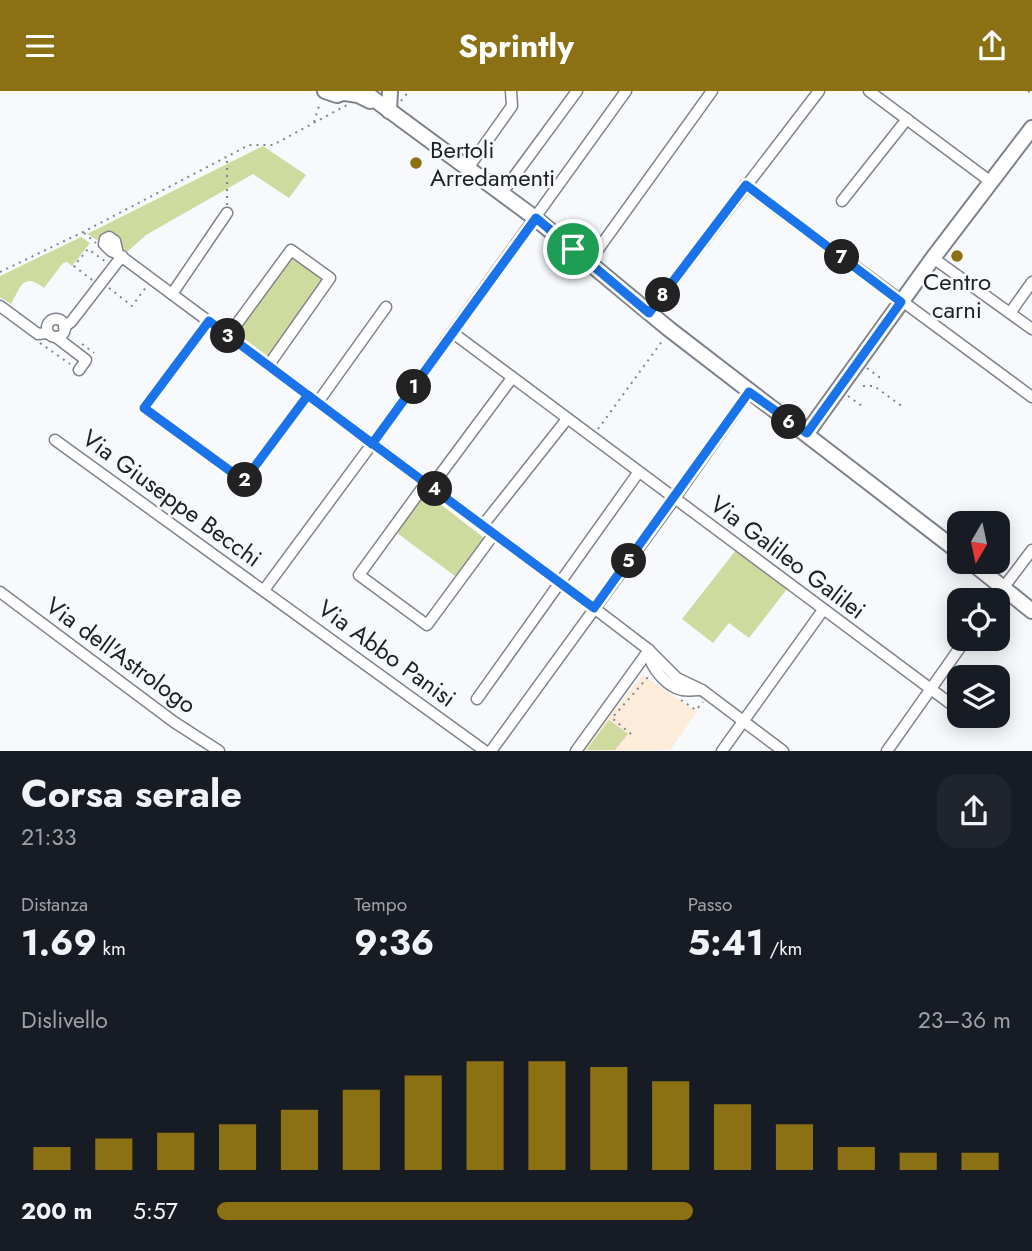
<!DOCTYPE html>
<html lang="it">
<head>
<meta charset="utf-8">
<style>
	:root { --surface:#171b24; --page:#20242c; --text:#f1f3f6; --muted:#9ea1a6; --accent:#8b7113 }
	body { margin:0; font-family:Jost,sans-serif; background:var(--page); color:var(--text); height:100vh; display:flex; flex-direction:column; font-size:26px; white-space:nowrap }
	* { box-sizing:border-box; margin:0 }
	p { font-size:23px; color:var(--muted) }
	.icon { flex:none; width:38px; height:38px; fill:none; stroke:currentColor; stroke-width:2; stroke-linecap:round; stroke-linejoin:round }
	.map { position:relative; height:660px; overflow:hidden }
	.drawer { display:flex; flex-direction:column; background:var(--surface); flex:1 }
	.drawer>* { flex:none }
	.needle { width:46px; rotate:189deg }
	.fabs { position:absolute; left:947px; top:420px; display:grid; gap:14px }
	.fabs a { display:grid; place-items:center; width:63px; height:63px; border-radius:14px; background:var(--surface); box-shadow:0 4px 18px #0003; font-size:35px }
	.pin { position:absolute; display:grid; place-items:center; width:60px; height:60px; color:#fff; margin:-30px; border:4px solid #fff; border-radius:50%; box-shadow:0 2px 7px #0007 }
	.km { position:absolute; width:35px; height:35px; margin:-18px; border-radius:50%; background:#222; color:#fff; font-size:19px; line-height:35px; text-align:center }
	.round { display:grid; place-items:center; flex:none; width:74px; height:74px; border-radius:21px; background:var(--page) }
	.headline { display:flex; align-items:center; justify-content:space-between; height:119px; padding:0 21px }
	h1 { font-size:38px; font-weight:700; line-height:52px }
	.figures { display:grid; grid-template-columns:repeat(3,1fr); gap:10px; height:119px; padding:7px 21px }
	.figures div { display:grid; align-content:center }
	.figures b { font-size:35px; font-weight:700 }
	.figures small { font-size:19px; font-weight:400 }
	.figures p { font-size:19px }
	.chart { height:196px; padding:14px 21px }
	.chart p { display:flex; justify-content:space-between }
	.chart svg { width:100%; height:126px; margin-top:7px; stroke:var(--accent); stroke-width:6 }
	ul { padding:0 21px; list-style:none; font-size:23px }
	li { display:grid; grid-template-columns:112px 84px 1fr; align-items:center; height:52px }
	li i { height:18px; border-radius:9px; background:var(--accent) }
	header { display:flex; justify-content:space-between; align-items:center; height:91px; padding:0 21px; background:var(--accent); color:#fff; font-size:32px; font-weight:700 }
	.map>svg:first-child { display:block }
</style>
</head>
<body>
<header><svg class="icon" aria-label="menu" viewBox="0 0 24 24"><path d="M4 6h16M4 12h16M4 18h16"/></svg>Sprintly<svg class="icon" aria-label="share" viewBox="0 0 24 24"><path d="M12 15V3M7 8l5-5 5 5M5 13v7h14v-7"/></svg></header>
<div class="map">
<svg width="1032" height="660" viewBox="0 0 1032 660">
	<rect width="100%" height="100%" fill="#f7f9fd"/>
	<path fill="#fdecda" d="M643,584L697,621L670,659L581,660Z"/>
	<g fill="#cfda9f">
		<path d="M263,55L306,84L289,107L253,83L146,144L127,161L121,155L120,147L113,141L101,144L97,149L87,143Z"/>
		<path d="M81,146L90,152L72,175L67,171L63,172L44,197C23,181 21,195 11,213L0,206V185Z"/>
		<path d="M291,164L325,188L269,266L236,242Z"/>
		<path d="M426,402L488,450L459,488L397,442Z"/>
		<path d="M736,459L787,498L749,547L729,532L713,552L682,528Z"/>
		<path d="M609,629L628,643L615,659H586Z"/>
	</g>
	<g fill="none" stroke-linecap="round" stroke-linejoin="round">
		<g stroke="#7e838c" stroke-width="13">
			<g id="street">
				<path d="M869,0L991,91"/>
				<path d="M468,77L512,15L511,0"/>
				<path d="M745,94L1032,306"/>
				<path d="M502,102L577,0"/>
				<path d="M842,110L907,28"/>
				<path d="M118,163L115,150L109,146L105,148L104,153L111,160L118,163L594,517L649,559L677,587L702,599L783,660"/>
				<path d="M933,167L1032,238"/>
				<path d="M589,171L712,0"/>
				<path d="M172,203L227,122"/>
				<path d="M0,215L38,243L48,242"/>
				<path d="M649,222L819,0"/>
				<path d="M1010,222L1032,191"/>
				<circle cx="56" cy="237" r="9"/>
				<path d="M209,230L144,317L244,390L308,304"/>
				<path d="M64,236L71,231L122,165"/>
				<path d="M453,242L959,619"/>
				<path d="M228,245L291,159L330,187L268,275"/>
				<path d="M56,246L86,269L79,279"/>
				<path d="M318,311L386,216"/>
				<path d="M55,349L485,660"/>
				<path d="M426,392L359,484L427,534L494,443"/>
				<path d="M431,396L512,287"/>
				<path d="M483,434L567,328"/>
				<path d="M264,499L380,342L626,0"/>
				<path d="M0,501L174,631L219,660"/>
				<path d="M994,509L1032,459"/>
				<path d="M649,563C651,578 668,596 682,599C688,600 694,599 700,599"/>
				<path d="M477,608L638,382"/>
				<path d="M966,625L971,629"/>
				<path d="M491,660L675,407L749,301"/>
				<path d="M576,660L649,559"/>
				<path d="M722,660L823,519"/>
				<path d="M887,660L966,548"/>
			</g>
		</g>
		<g stroke="#7e838c" stroke-width="18">
			<g id="secondary">
				<path d="M325,0L337,4L348,0"/>
				<path d="M363,0L535,127L669,238L959,461"/>
				<path d="M345,2L358,4L370,10"/>
				<path d="M389,20L390,0"/>
				<path d="M807,342L933,167L1032,37"/>
				<path d="M971,471L1032,520"/>
			</g>
		</g>
		<g stroke="#838589" stroke-width="2" stroke-dasharray="2 5" stroke-linecap="butt">
			<path d="M1028,0L1032,3"/>
			<path d="M401,10L409,0"/>
			<path d="M314,31L319,15"/>
			<path d="M227,114V67"/>
			<path d="M84,142L96,152"/>
			<path d="M0,181L83,141L249,54H273L347,14"/>
			<path d="M92,189L74,175L88,158L106,171"/>
			<path d="M109,197L132,215L147,195"/>
			<path d="M40,252L70,273"/>
			<path d="M82,253L94,262"/>
			<path d="M867,277L883,289"/>
			<path d="M863,295H874L903,316"/>
			<path d="M848,305L862,315"/>
			<path d="M598,338L663,249"/>
			<path d="M681,609L696,619L703,611"/>
			<path d="M631,643L612,627L648,586"/>
		</g>
		<use href="#street" stroke="#fff" stroke-width="10"/>
		<use href="#secondary" stroke="#fff" stroke-width="14"/>
	</g>
	<g fill="none" stroke-linecap="round" stroke-linejoin="round">
		<g stroke="#fff" stroke-width="14">
			<path id="route" d="M573,158L536,127L372,353L308,304L244,390L144,317L209,230C337,327 466,422 594,517L749,301L807,342L901,211L746,94L649,222L573,158"/>
		</g>
		<use href="#route" stroke="#1a73e8" stroke-width="9"/>
	</g>
	<g fill="#8b7113" stroke="#f7f9fd" stroke-width="2.5">
		<circle cx="416" cy="72" r="7"/>
		<circle cx="957" cy="165" r="7"/>
	</g>
	<g text-anchor="middle" dominant-baseline="central" stroke-width="5" stroke-linejoin="round" paint-order="stroke">
		<g font-size="24" fill="#1e2024" stroke="#f7f9fd" text-anchor="start">
			<text x="430" y="58">Bertoli<tspan x="430" dy="28">Arredamenti</tspan></text>
			<text x="957" y="190" text-anchor="middle">Centro<tspan x="957" dy="28">carni</tspan></text>
		</g>
		<g font-size="24" fill="#1e2024" stroke="#f7f9fd">
			<text transform="translate(172 407) rotate(36)">Via Giuseppe Becchi</text>
			<text transform="translate(788 466) rotate(37)">Via Galileo Galilei</text>
			<text transform="translate(387 562) rotate(36)">Via Abbo Panisi</text>
			<text transform="translate(121 564) rotate(36)">Via dell'Astrologo</text>
		</g>
	</g>
</svg>
<div class="fabs">
<a><svg class="needle" viewBox="-14 -14 28 28"><path d="M0-13l5 13h-10z" fill="#e53935"/><path d="M0 13l5-13h-10z" fill="#9ea1a6"/></svg></a>
<a><svg class="icon" aria-label="locate" viewBox="0 0 24 24"><circle cx="12" cy="12" r="6"/><path d="M12 2v4M12 18v4M2 12h4M18 12h4"/></svg></a>
<a><svg class="icon" aria-label="layers" viewBox="0 0 24 24"><path d="M12 4l9 5-9 5-9-5zM3 14l9 5 9-5"/></svg></a>
</div>
<div class="pin" style="left:573px;top:158px;background:#1e9e55"><svg class="icon" aria-label="arrive" viewBox="0 0 24 24"><path d="M6 21V4h12l-3 4 3 4H6"/></svg></div>
<b class="km" style="left:414px;top:296px">1</b>
<b class="km" style="left:245px;top:389px">2</b>
<b class="km" style="left:228px;top:245px">3</b>
<b class="km" style="left:435px;top:398px">4</b>
<b class="km" style="left:629px;top:470px">5</b>
<b class="km" style="left:789px;top:331px">6</b>
<b class="km" style="left:842px;top:166px">7</b>
<b class="km" style="left:663px;top:204px">8</b>
</div>
<section class="drawer">
<div class="headline"><div><h1>Corsa serale</h1><p>21:33</p></div><a class="round"><svg class="icon" aria-label="share" viewBox="0 0 24 24"><path d="M12 15V3M7 8l5-5 5 5M5 13v7h14v-7"/></svg></a></div>
<div class="figures">
<div><p>Distanza</p><b>1.69<small> km</small></b></div>
<div><p>Tempo</p><b>9:36</b></div>
<div><p>Passo</p><b>5:41<small> /km</small></b></div>
</div>
<div class="chart"><p><span>Dislivello</span>23–36 m</p>
<svg viewBox="0 0 160 44" preserveAspectRatio="none"><path d="M5 44V36M15 44V33M25 44V31M35 44V28M45 44V23M55 44V16M65 44V11M75 44V6M85 44V6M95 44V8M105 44V13M115 44V21M125 44V28M135 44V36M145 44V38M155 44V38"/></svg>
</div>
<ul>
<li><b>200 m</b>5:57<i style="width:60%"></i></li>
</ul>
</section>
</body>
</html>
